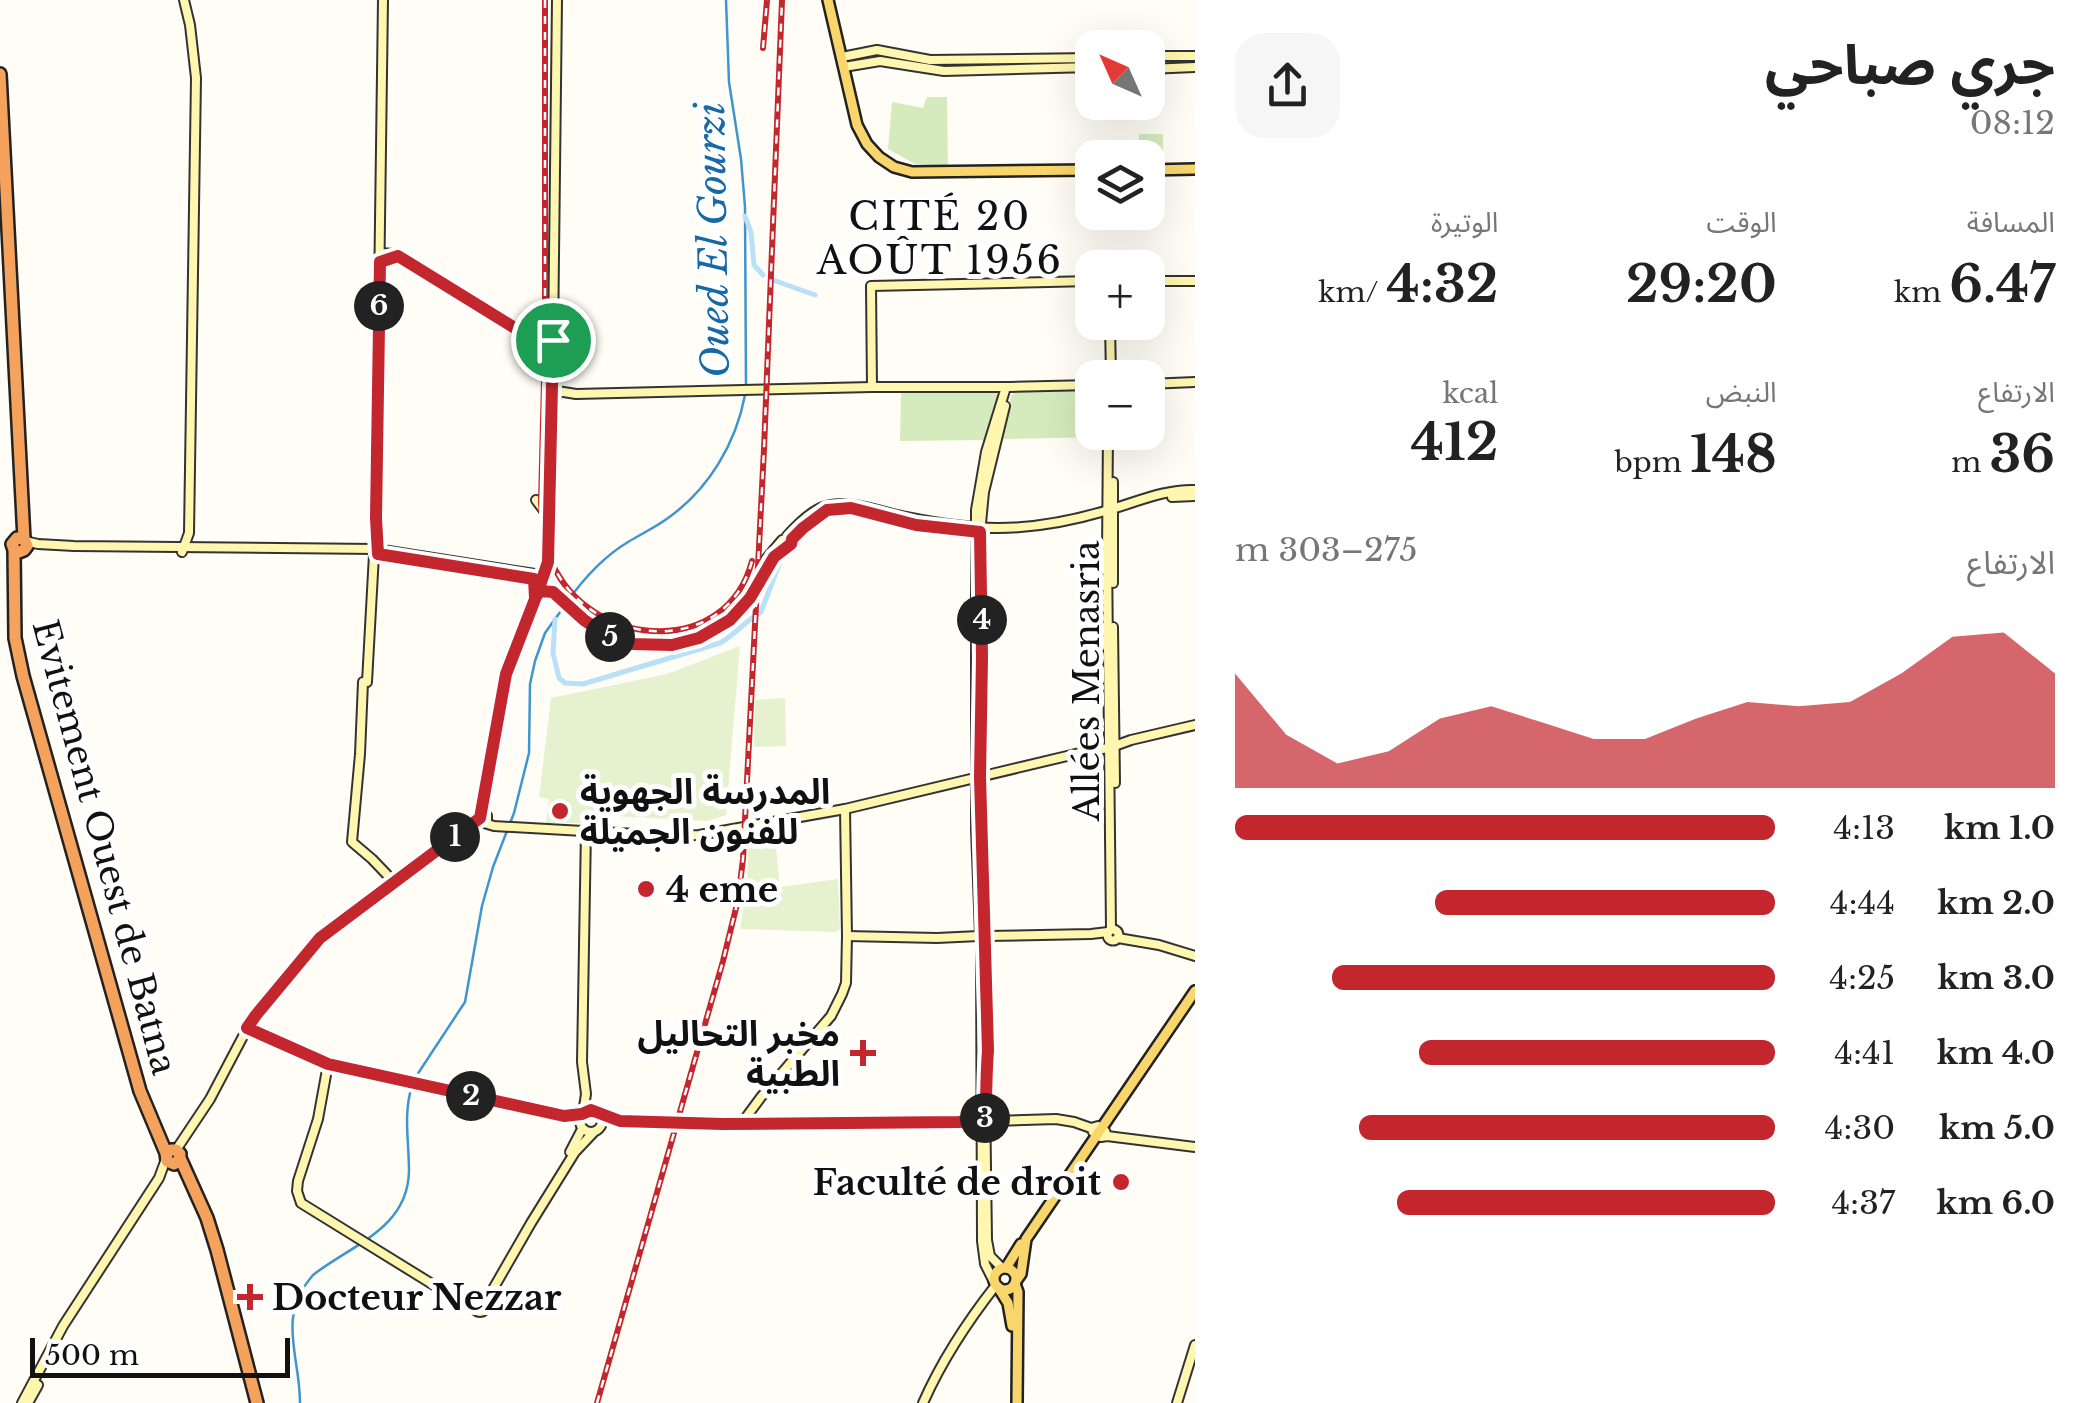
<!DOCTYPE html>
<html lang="ar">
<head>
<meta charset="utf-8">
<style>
	:root { --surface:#fff; --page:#f6f6f6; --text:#222; --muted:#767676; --accent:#c4262e }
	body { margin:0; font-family:"Libre Baskerville","Noto Sans Arabic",serif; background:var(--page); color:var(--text); direction:rtl; height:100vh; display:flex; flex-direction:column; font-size:38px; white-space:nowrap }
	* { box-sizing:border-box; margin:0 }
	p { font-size:32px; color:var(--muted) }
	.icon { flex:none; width:55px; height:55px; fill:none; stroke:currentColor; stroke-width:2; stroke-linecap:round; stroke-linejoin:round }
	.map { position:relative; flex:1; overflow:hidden; direction:ltr }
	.details { display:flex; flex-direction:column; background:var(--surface); width:900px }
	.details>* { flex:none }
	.needle { width:65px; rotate:315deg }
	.controls { position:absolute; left:1075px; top:30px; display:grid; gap:20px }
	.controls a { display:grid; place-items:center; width:90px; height:90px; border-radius:20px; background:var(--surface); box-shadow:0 10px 40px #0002; font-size:50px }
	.scale { position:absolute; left:30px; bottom:25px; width:260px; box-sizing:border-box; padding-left:10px; border:5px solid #111; border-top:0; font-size:28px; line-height:35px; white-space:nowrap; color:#111; -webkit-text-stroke:8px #fff; paint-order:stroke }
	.pin { position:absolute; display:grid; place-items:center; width:85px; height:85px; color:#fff; margin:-42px; border:5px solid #fff; border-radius:50%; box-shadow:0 2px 10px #0007 }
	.km { position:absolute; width:50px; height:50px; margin:-25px; border-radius:50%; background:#222; color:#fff; font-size:28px; line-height:50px; text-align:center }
	.round { display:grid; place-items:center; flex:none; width:105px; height:105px; border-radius:30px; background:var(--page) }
	.overview { display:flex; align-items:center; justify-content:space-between; height:170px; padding:0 40px }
	h1 { font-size:55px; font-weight:700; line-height:75px }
	.metrics { display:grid; grid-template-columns:repeat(3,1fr); gap:15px; height:170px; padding:10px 40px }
	.metrics div { display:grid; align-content:center }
	.metrics b { font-size:50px; font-weight:700 }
	.metrics small { font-size:28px; font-weight:400 }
	.metrics p { font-size:28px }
	.chart { height:280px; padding:20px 40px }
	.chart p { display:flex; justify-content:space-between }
	.chart svg { width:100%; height:180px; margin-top:10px; fill:var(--accent); opacity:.7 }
	ul { padding:0 40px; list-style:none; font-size:32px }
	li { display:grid; grid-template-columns:160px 120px 1fr; align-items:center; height:75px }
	li i { height:25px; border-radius:12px; background:var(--accent) }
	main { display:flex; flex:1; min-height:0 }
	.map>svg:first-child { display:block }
</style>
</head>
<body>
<main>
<section class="details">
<div class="overview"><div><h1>جري صباحي</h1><p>08:12</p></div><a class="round"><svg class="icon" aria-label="share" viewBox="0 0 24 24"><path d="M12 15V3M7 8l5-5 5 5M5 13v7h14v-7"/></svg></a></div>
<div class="metrics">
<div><p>المسافة</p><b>6.47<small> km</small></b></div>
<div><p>الوقت</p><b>29:20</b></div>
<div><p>الوتيرة</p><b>4:32<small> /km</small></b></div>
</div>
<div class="metrics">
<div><p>الارتفاع</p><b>36<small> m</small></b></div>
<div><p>النبض</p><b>148<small> bpm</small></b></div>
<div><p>kcal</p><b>412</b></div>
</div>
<div class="chart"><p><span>الارتفاع</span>275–303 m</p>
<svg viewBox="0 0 160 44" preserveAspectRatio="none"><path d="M0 44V16L10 31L20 38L30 35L40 27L50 24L60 28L70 32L80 32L90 27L100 23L110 24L120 23L130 16L140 7L150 6L160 16V44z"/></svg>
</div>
<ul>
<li><b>1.0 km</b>4:13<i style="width:100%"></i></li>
<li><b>2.0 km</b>4:44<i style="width:63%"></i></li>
<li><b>3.0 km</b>4:25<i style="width:82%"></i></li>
<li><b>4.0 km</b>4:41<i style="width:66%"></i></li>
<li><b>5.0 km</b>4:30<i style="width:77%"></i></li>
<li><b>6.0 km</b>4:37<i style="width:70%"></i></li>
</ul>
</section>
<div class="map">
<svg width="1195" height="1403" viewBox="0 0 1195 1403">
	<rect width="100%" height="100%" fill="#fffdf5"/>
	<g fill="#d5ebbd">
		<path d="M927,97H947L948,167L915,164L888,149L892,102L923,108Z"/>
		<path d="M1139,134H1163V168H1148V158L1139,157Z"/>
		<path d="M1148,176H1163L1164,205L1148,206Z"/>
		<path d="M993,390L998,395L989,434L985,440L900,441L901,392Z"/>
		<path d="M1092,390V432L1102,433V437L1000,439L1011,396L1015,392Z"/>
	</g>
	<g fill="#e6f2cf">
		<path d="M740,646L726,815L709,821L593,815L591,823H546L549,799L539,797L551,698L667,674Z"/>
		<path d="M785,698L786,746L754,747L755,700Z"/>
		<path d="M774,829L780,887L838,879L840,929L836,932L740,929L747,884L749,834Z"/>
	</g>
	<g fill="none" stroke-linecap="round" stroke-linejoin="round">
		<g stroke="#3f96cf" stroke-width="2.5">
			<path d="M726,0L729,82L741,159L745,207L746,387"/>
			<path d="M567,602C584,578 603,557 628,542C641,534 656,527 668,518C709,489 736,443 745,395"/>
			<path d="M415,1078L465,1002L482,906L493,867L514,813L529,753L530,684L535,661L545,633L563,608"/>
			<path d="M300,1403C300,1354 276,1318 313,1275C351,1245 408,1229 409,1171C409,1142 403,1113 412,1086"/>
		</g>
		<g stroke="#b9e0f7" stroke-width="5">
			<path d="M745,216L751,232L754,265L763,275"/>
			<path d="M773,280L815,295"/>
			<path d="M555,619L553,653L559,678L565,683L583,684L720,643C736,634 745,621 761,612L783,554"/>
		</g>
		<g stroke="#333" stroke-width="12">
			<g id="secondary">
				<path d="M1148,56H1195"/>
				<path d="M842,57L877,50L930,60L1092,58"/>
				<path d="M844,67L880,61L944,71L1092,67"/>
				<path d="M1148,69L1195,67"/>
				<path d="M380,253L394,254L539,345L553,346"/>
				<path d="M1148,281H1195"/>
				<path d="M1110,322L1111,378"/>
				<path d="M1148,384L1195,382"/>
				<path d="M872,387L871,286L1092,281"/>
				<path d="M551,390L576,394L872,387H1010L1092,385"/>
				<path d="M552,414L556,397L553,341L557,0"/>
				<path d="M1108,432L1107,554L1111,929"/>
				<path d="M1113,482V583"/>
				<path d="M1172,497L1195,496"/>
				<path d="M536,500L548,516"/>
				<path d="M898,520L933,527"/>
				<path d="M980,534L984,492L1005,406"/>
				<path d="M787,536C796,526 809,512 823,507C851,498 879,512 906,517C936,523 967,528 998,528C1034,528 1071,521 1105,511C1135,503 1163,489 1195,490"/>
				<path d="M25,541L38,544L74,546L376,549L535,574"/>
				<path d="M792,541L805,525"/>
				<path d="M182,552L189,533L196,78L190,25L184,0"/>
				<path d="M766,559L782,540"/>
				<path d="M542,577L549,556L552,412"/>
				<path d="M541,581C560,600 582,624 606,635C651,657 708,644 742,608C760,589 765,563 787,546"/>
				<path d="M1113,627L1115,783"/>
				<path d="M363,682L360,754L352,842L372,859L395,883"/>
				<path d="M367,682L376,518L383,0"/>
				<path d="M981,753L983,889"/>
				<path d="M482,815L487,816V822H481Z"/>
				<path d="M481,816L507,674L540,582"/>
				<path d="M484,823L494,826L672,836L699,835L845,809L1088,751L1109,748L1131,740L1195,725"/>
				<circle cx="1113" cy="935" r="5.5"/>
				<path d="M980,934L976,829V510L986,452L1006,387"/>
				<path d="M847,936L937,938L979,936"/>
				<path d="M986,936L1091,934L1108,932"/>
				<path d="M1118,938L1159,945L1195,956"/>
				<path d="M981,941L982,1241L985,1264L994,1282"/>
				<path d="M985,994L987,1051L985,1093L987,1240L990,1256L1002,1268"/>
				<path d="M247,1028L328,1064L564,1116L582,1114"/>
				<path d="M328,1064L318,1119L298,1181L297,1191L301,1203L445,1292L474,1306"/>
				<circle cx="591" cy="1121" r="11"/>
				<path d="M583,1113L586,1094L582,1062L586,830"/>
				<path d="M600,1115L620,1121H669"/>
				<path d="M992,1121L1056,1119L1074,1122L1091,1128L1098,1126L1105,1131L1107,1136"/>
				<path d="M687,1122L784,1125L972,1121"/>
				<path d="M744,1125L747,1116L761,1097L831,1016L842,994L846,983L847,936L845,809"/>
				<path d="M1093,1132L1101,1137L1107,1136L1195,1147"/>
				<path d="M176,1150L210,1099L250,1023L316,943L344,919L480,818"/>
				<path d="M570,1152L582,1129"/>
				<circle cx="480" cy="1306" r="6"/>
				<path d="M485,1303L531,1223L575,1152L593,1133"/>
				<path d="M22,1403L63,1326L159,1178L166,1159"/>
				<path d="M28,1403L38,1385"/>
				<path d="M923,1403C942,1360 967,1322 996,1285"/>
				<path d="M1177,1403L1195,1345"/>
			</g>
		</g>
		<g stroke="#222" stroke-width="14">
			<g id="primary">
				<path d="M828,0L857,125L867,144L879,157L894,167L912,172L1092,170"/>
				<path d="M1148,170L1195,169"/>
				<circle cx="1005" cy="1279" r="11"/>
				<path d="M1006,1268L1021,1244"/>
				<path d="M1016,1281L1021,1274L1026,1239L1195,991"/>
				<path d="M1015,1284L1018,1292L1017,1403"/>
				<path d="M998,1287L1008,1303L1012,1326"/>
			</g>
		</g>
		<g stroke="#222" stroke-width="16">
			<g id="highway">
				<path d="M0,74L24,539"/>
				<path d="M14,550L19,552L24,550L27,546L24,539L17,538L12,544L14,550L15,638L23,676L140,1091L166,1153L167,1161L174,1164L179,1160L180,1154L176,1150H171L166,1153"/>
				<path d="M180,1158L207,1218L217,1250L257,1403"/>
			</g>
		</g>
		<use href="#secondary" stroke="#fff6b0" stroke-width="8"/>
		<use href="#primary" stroke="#f9d66b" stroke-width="9"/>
		<use href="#highway" stroke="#f5a25d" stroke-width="11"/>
		<g stroke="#c4262e" stroke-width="6">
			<g id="rail">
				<path d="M545,0V340L541,503C543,526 544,550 556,571C598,649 727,657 752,561"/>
				<path d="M763,48L767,0"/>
				<path d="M597,1403L723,961L738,900L743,859L764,449L782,0"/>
			</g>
		</g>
		<use href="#rail" stroke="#fff" stroke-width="2.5" stroke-dasharray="8" stroke-linecap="butt"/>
		<g stroke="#333" stroke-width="12" stroke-linecap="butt">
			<path id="secondary-bridge" d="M669,1121L687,1122"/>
		</g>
		<use href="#secondary-bridge" stroke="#fff6b0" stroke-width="8"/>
	</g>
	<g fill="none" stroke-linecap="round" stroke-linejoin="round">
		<g stroke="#fff" stroke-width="20">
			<path id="route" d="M553,340L548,562L537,594L506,674L480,818L320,938L256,1015L247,1028L328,1064L564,1116L582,1114L591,1110L620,1121L723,1124L959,1122L986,1118L992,1121L986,1123C986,1099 986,1075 988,1051L980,777L982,658L980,532L916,525L851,508L827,510L803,528L792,539L791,544L774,557L750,598L730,620L699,638L672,645L632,644L606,635L584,620L553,592L540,591L535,598L534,579L378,554L376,518L380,262L398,256L531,338L553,340"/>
		</g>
		<use href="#route" stroke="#c4262e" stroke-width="12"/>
	</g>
	<g fill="#c4262e" stroke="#fff" stroke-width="4">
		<circle cx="560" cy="811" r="10"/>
		<circle cx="646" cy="889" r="10"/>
		<path d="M858 1038h10v10h10v10h-10v10h-10v-10h-10v-10h10z"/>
		<circle cx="1121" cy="1182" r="10"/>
		<path d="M245 1282h10v10h10v10h-10v10h-10v-10h-10v-10h10z"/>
	</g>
	<g text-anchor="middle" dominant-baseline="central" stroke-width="10" stroke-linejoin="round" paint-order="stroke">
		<g font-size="35" fill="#111" stroke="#fff">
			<text transform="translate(1086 681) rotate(-90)">Allées Menasria</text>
			<text transform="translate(105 847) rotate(75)">Evitement Ouest de Batna</text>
		</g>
		<g font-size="35" font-weight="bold" fill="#111" stroke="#fff" text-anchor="start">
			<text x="580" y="791">المدرسة الجهوية<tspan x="580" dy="40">للفنون الجميلة</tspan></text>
			<text x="666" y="889">4 eme</text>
			<text x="840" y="1033" text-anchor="end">مخبر التحاليل<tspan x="840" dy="40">الطبية</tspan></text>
			<text x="1101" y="1182" text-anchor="end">Faculté de droit</text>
			<text x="272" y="1297">Docteur Nezzar</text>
		</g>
		<g font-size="38" letter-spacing="2.5" fill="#111" stroke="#fff">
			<text x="940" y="216">CITÉ 20<tspan x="940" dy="44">AOÛT 1956</tspan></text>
		</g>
		<g font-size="38" font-style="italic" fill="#1768a6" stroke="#fff">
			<text transform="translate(713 240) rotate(-91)">Oued El Gourzi</text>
		</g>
	</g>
</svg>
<div class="controls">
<a><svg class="needle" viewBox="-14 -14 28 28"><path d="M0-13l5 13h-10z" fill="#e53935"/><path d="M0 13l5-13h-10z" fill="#767676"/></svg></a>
<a><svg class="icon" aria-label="layers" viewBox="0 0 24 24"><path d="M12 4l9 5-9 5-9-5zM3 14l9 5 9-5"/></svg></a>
<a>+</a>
<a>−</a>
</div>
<div class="scale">500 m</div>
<div class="pin" style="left:553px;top:340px;background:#1e9e55"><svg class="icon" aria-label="arrive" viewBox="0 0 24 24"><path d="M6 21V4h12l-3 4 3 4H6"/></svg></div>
<b class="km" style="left:455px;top:837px">1</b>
<b class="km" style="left:471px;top:1096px">2</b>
<b class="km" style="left:985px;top:1118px">3</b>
<b class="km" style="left:982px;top:620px">4</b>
<b class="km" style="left:610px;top:637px">5</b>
<b class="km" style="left:379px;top:306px">6</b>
</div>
</main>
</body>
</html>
